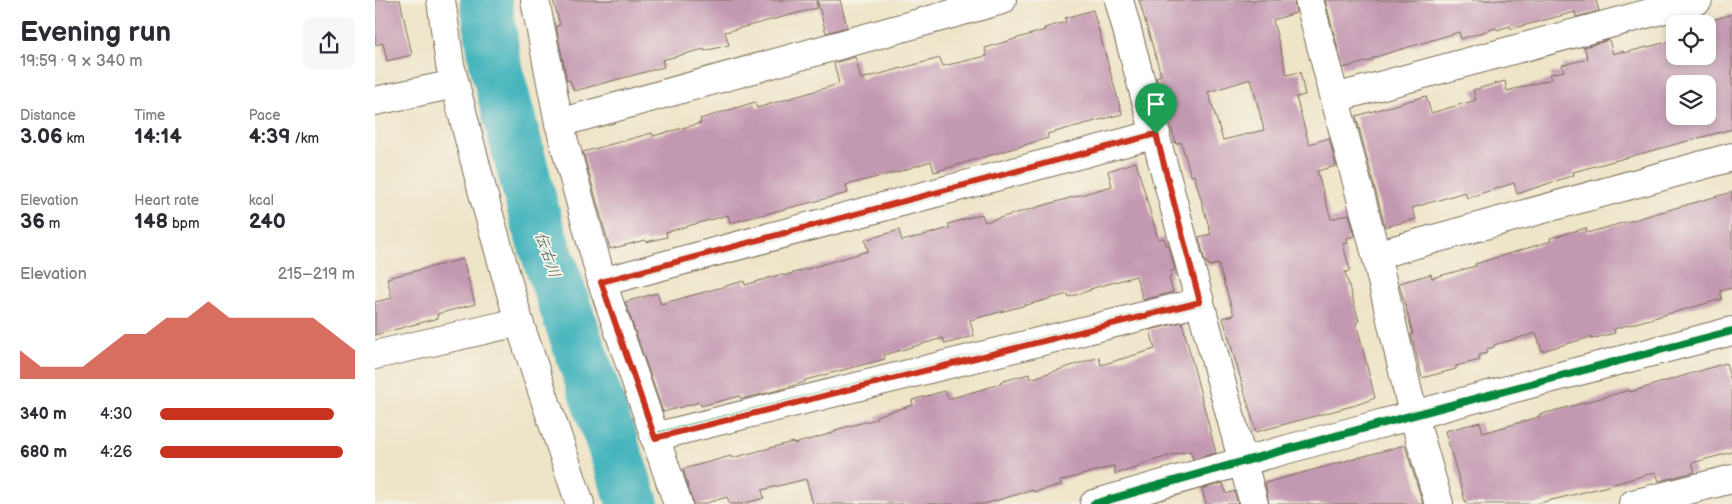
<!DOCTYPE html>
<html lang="en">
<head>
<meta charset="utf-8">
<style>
	:root { --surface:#fff; --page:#f7f7f7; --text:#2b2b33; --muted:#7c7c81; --accent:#c8321e }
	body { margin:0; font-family:"Balsamiq Sans","Klee One",sans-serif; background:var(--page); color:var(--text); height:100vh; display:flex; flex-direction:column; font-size:19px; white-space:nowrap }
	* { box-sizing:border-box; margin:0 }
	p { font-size:16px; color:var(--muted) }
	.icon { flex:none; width:28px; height:28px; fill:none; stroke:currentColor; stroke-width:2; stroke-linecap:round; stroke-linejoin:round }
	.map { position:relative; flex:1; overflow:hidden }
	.sheet { display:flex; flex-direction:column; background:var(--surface); width:375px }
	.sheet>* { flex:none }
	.controls { position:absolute; left:1291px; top:15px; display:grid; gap:10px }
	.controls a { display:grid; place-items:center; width:50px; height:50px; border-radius:10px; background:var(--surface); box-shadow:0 2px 8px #0003; font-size:25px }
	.pin { position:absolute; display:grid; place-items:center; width:42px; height:42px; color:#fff; margin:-51px -21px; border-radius:50% 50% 50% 0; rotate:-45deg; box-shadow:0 0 5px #0007 }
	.pin .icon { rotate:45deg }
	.round { display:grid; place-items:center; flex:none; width:52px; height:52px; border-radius:10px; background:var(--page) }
	.head { display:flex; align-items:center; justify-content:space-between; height:85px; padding:0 20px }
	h1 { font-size:28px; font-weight:700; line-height:38px }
	.metrics { display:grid; grid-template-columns:repeat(3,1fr); gap:8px; height:85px; padding:5px 20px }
	.metrics div { display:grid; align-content:center }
	.metrics b { font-size:21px; font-weight:700 }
	.metrics small { font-size:14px; font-weight:400 }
	.metrics p { font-size:14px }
	.chart { height:140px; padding:10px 20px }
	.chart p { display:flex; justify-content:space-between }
	.chart svg { width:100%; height:90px; margin-top:5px; fill:var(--accent); opacity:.7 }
	ul { padding:0 20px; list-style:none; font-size:16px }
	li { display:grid; grid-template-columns:80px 60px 1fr; align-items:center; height:38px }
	li i { height:12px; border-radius:6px; background:var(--accent) }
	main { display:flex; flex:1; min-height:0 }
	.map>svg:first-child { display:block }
</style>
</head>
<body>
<main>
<section class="sheet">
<div class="head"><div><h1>Evening run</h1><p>19:59 · 9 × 340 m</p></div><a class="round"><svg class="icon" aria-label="share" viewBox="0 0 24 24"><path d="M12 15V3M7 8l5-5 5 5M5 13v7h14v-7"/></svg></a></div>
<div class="metrics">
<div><p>Distance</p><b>3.06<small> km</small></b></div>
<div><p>Time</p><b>14:14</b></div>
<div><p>Pace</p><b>4:39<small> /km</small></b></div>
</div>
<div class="metrics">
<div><p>Elevation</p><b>36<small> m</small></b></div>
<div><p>Heart rate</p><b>148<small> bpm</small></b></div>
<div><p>kcal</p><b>240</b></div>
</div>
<div class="chart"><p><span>Elevation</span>215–219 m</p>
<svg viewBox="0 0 160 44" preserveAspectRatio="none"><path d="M0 44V30L10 38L20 38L30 38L40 30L50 22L60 22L70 14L80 14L90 6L100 14L110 14L120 14L130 14L140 14L150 22L160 30V44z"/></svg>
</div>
<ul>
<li><b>340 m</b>4:30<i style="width:89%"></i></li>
<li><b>680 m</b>4:26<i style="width:94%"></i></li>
</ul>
</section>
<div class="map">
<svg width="1357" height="504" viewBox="0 0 1357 504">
	<rect width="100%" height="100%" fill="#f7f3e8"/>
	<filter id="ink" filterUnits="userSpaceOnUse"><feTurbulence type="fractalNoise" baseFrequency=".02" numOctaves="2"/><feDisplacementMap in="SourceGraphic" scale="10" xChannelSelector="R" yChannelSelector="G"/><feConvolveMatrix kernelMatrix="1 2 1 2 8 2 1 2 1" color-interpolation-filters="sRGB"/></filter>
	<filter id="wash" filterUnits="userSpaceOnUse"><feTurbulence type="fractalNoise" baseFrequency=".0096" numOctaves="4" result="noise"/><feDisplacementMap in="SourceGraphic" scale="20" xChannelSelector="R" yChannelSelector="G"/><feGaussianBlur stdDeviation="1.12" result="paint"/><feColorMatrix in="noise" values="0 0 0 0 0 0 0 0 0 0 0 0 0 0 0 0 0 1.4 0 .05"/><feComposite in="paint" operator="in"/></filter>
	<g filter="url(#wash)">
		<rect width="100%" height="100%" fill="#eee4c7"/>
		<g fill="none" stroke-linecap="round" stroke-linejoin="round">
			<path stroke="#46b5bd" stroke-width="52" d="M111,0L120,63L163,228L258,504"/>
		</g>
		<g id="blocks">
			<g fill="#c398b1" fill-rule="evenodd">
				<path d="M0,0H25L37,55L12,61L8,43L0,45Z"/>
				<path d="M178,0H441L442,8L350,32L354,45L329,51V49L287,60L289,67L199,91L195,80L192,81L181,26L185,25Z"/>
				<path d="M442,0H465L472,27L451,33Z"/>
				<path d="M764,0H919L921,13L898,20L912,75L925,72L930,95L921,97L934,144L954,138L961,166L942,171L956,219L974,214L980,236L972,238L973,243L968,244L975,271L970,272L984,321L981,322L1000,398L981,405L881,432L848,318L859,315L843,264L834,266L832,262H830L824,237L836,234L819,175L816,176L806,142L801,144L781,77L786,75ZM876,79L889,130L848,140L833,92Z"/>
				<path d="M950,0H1221L1224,11L1201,17L1200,12L1136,29L1135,26L1122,30L1121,28L1086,39L1084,32L997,58L998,60L968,68Z"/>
				<path d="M718,10L747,114L672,134L673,138L559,172L556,161L526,171L471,185L473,193L355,223L353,215L291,232L292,237L271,242L270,240L235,249L208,152L277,133L278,136L326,123L325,119L380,102L382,108L464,84L459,63L480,57L486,79L565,58L568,66L612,56L610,48L670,30L669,28L691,22L690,18Z"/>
				<path d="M1357,14V129L1198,172L1199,175L1142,194L1139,183L1092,198L1090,192L1037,208L1041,219L1010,227L981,116L1051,96L1056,113L1101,100L1098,90L1130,81L1132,91L1177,79L1175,74L1189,71L1187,65L1213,59L1209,47L1234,40L1238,54L1248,51L1249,53L1300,40V56H1332V24L1328,23ZM1300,84H1332V116H1300Z"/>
				<path d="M761,162L783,239L789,238L792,246H794L800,270L795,272L796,277L794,278L798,292L768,300L761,276L715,289L716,290L694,297L693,294L595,320L599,336L570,344L568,338L509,355L510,359L430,380V382L404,390L366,399L365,396L326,406L325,402L288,412L250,302L282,293L286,304L369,281L370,285L407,274L408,276L493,251L490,240L524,230L527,241L575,228L573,224L607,214L610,222L737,186L733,171Z"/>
				<path d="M1357,192V288L1345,291L1347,299L1239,329L1240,333L1216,339V337L1167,351L1161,333L1119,345V347L1112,349V353L1104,355L1105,360L1081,366V369L1047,378L1036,334H1038L1024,283L1056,274L1057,278L1101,266L1100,264L1176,241L1175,238L1211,228L1212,233Z"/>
				<path d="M88,259L100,304L62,314L63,318L0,335V302L17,298L12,278Z"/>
				<path d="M807,322L841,453L818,459L815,451L807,453V452L764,465L765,467L740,474L739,466L685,481L686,485L658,492V490L609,504H438L431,479L387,490L389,498L367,504H355L352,497L328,504H318L308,469L356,456L357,458L418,442L419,444L461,432L460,430L501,419V416L538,405L537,400L570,391L573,399L626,384L625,382L654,374L655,379L724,357L726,365L780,349L775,330Z"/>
				<path d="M1351,363L1357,385V452L1317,463L1320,472L1284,481L1281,472L1229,487L1161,504H1091L1070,431L1105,422L1108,433L1164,417V415L1255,390V392Z"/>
				<path d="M1030,445L1048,504H894L890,483Z"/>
				<path d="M848,483L851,494L859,491L863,504H831L827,489Z"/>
			</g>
		</g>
	</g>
	<g filter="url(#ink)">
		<use href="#blocks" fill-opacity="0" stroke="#7a6b59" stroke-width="1"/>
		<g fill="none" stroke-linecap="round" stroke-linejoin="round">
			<g stroke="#7a6b59" stroke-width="30">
				<g id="minor">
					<path d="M66,0L75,65L109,197L144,322L205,504"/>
					<path d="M160,0L184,123L227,282L303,504"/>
					<path d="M744,0L879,504"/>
					<path d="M934,0L1001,255L1038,414L1064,504"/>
					<path d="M960,98L1323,0"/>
					<path d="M0,101L80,84"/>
					<path d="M184,123L627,0"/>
					<path d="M1001,255L1357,157"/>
					<path d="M227,282L781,134"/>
					<path d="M0,355L144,322"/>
					<path d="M279,437L825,302"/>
					<path d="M719,504C931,442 1144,387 1357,331"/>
					<path d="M1258,504L1357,479"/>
				</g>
			</g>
			<use href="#minor" stroke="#fff" stroke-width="28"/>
			<g stroke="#f7f3e8" stroke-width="11">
				<g id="cycleway">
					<path d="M227,282L781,134"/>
					<path d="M279,437L825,302"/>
					<path d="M719,504C931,442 1144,387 1357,331"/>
				</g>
			</g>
			<use href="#cycleway" stroke="#00873e" stroke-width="8"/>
		</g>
	</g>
	<g fill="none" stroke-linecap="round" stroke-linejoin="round" filter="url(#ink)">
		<g stroke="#fff" stroke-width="10">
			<path id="route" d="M781,134L825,302L280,438L226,282Z"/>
		</g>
		<use href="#route" stroke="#c8321e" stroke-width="6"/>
	</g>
	<g text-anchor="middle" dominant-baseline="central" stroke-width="4" stroke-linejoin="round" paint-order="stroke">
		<g font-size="16" font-style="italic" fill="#3f5b56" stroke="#f7f3e8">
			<text transform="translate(172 255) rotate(71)">伝右川</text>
		</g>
	</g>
</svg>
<div class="controls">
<a><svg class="icon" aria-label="locate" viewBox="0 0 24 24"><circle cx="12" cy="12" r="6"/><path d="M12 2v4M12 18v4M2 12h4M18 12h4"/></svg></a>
<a><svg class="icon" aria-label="layers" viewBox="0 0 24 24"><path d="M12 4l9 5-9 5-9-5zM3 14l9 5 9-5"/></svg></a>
</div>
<div class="pin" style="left:781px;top:134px;background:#1e9e55"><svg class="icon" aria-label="arrive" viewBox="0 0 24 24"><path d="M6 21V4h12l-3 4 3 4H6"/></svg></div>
</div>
</main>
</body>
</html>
